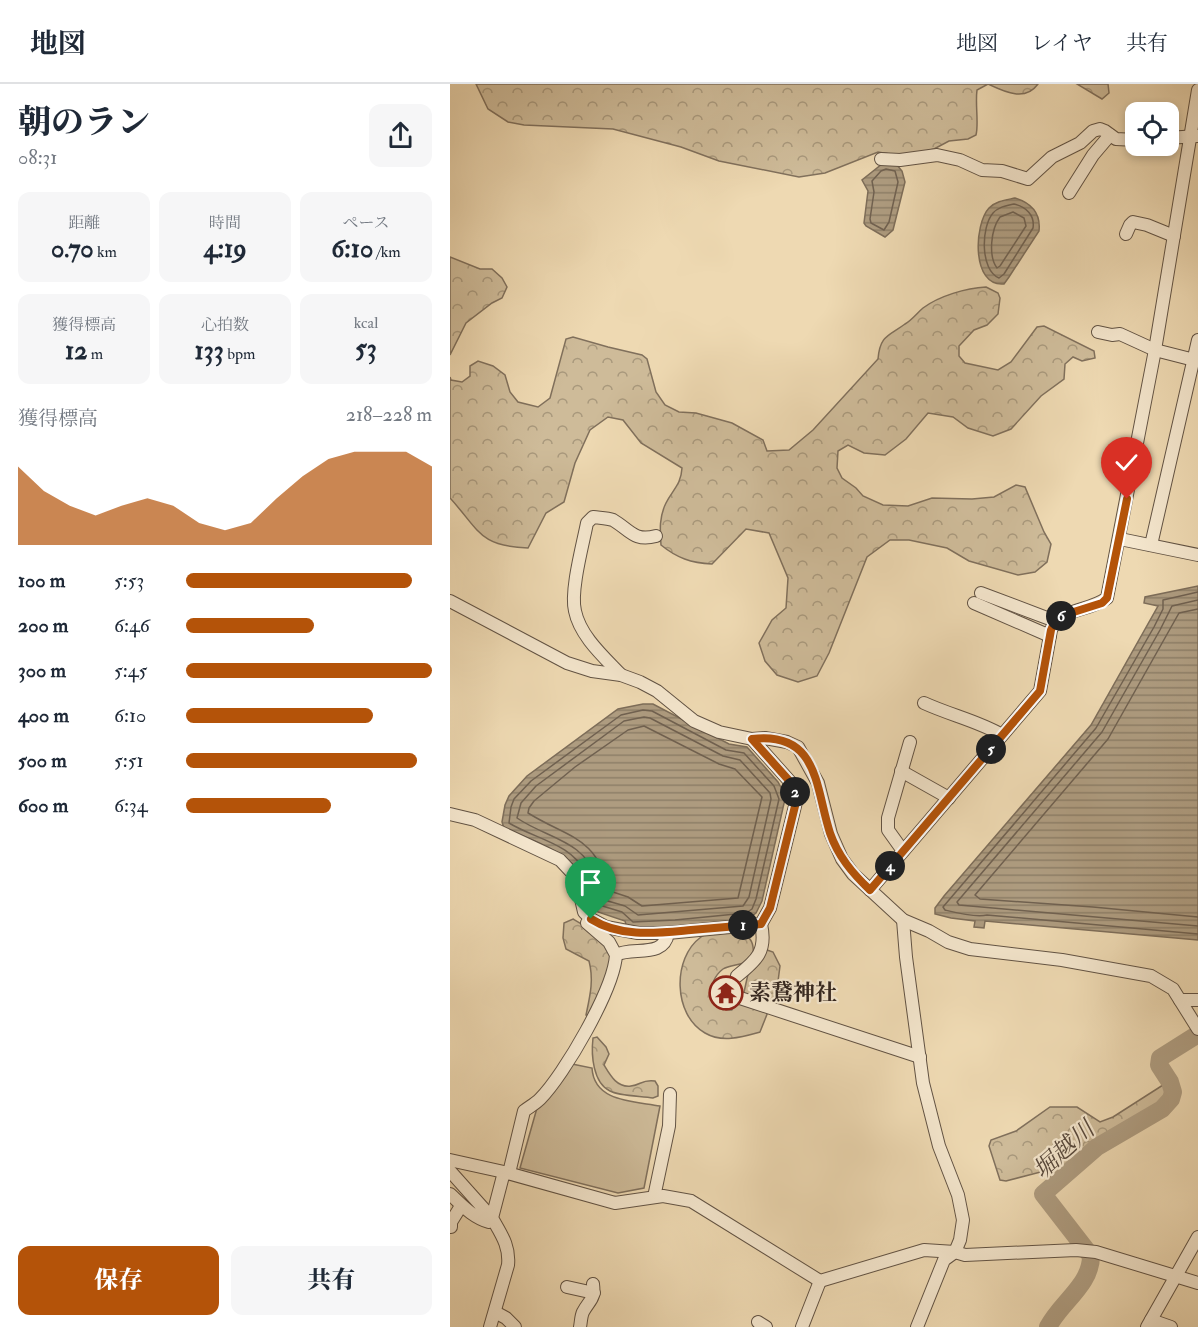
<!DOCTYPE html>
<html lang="ja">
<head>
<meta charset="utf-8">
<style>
	:root { --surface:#fff; --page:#f6f6f7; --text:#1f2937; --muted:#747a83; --line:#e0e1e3; --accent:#b45309 }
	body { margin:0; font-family:"IM FELL Double Pica","Noto Serif JP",serif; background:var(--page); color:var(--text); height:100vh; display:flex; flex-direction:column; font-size:22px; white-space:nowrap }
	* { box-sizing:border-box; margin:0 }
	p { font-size:20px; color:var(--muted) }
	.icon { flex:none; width:33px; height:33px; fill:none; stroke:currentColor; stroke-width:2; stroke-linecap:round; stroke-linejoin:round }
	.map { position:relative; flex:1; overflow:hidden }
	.drawer { display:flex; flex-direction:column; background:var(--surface); width:450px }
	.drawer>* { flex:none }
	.controls { position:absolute; left:675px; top:18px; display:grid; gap:12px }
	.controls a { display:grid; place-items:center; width:54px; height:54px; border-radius:12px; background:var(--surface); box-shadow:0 3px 9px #0003; font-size:30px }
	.pin { position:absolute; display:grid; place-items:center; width:51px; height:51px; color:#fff; margin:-62px -26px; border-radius:50% 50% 50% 0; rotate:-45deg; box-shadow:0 0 6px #0007 }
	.pin .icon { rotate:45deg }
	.km { position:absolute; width:30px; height:30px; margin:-15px; border-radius:50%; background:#222; color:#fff; font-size:16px; line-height:30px; text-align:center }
	.round { display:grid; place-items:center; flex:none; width:63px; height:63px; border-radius:12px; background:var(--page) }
	.headline { display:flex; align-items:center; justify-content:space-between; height:102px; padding:0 18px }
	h1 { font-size:33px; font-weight:800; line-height:45px }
	.stats { display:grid; grid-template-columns:repeat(3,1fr); gap:9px; height:102px; padding:6px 18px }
	.stats div { display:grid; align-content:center; border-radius:12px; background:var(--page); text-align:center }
	.stats b { font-size:26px; font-weight:800 }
	.stats small { font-size:16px; font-weight:400 }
	.stats p { font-size:16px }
	.chart { height:168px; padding:12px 18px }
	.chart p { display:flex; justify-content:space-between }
	.chart svg { width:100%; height:108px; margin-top:6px; fill:var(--accent); opacity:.7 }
	.action { display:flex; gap:12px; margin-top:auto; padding:12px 18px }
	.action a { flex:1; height:69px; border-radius:12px; background:var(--accent); color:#fff; font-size:24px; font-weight:800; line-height:69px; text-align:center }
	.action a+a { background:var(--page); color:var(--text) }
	ul { padding:0 18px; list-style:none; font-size:20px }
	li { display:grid; grid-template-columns:96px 72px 1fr; align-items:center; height:45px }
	li i { height:15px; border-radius:8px; background:var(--accent) }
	header { display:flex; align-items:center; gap:36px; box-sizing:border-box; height:84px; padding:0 30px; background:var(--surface); border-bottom:2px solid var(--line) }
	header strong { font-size:28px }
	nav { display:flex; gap:33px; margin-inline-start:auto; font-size:21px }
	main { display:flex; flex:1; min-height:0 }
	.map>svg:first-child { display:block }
</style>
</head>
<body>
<header>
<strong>地図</strong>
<nav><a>地図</a><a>レイヤ</a><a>共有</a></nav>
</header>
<main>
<section class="drawer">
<div class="headline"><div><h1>朝のラン</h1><p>08:31</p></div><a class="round"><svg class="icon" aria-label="share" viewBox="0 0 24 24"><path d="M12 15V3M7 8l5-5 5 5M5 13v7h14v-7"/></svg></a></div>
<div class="stats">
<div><p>距離</p><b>0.70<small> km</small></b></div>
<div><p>時間</p><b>4:19</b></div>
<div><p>ペース</p><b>6:10<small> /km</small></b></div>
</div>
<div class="stats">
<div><p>獲得標高</p><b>12<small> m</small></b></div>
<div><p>心拍数</p><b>133<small> bpm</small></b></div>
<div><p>kcal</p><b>53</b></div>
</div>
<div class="chart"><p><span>獲得標高</span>218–228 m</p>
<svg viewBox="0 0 160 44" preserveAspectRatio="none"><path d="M0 44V12L10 22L20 28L30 32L40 28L50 25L60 28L70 35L80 38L90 35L100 25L110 16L120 9L130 6L140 6L150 6L160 12V44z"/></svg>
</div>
<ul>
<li><b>100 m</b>5:53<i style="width:92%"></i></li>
<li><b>200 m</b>6:46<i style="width:52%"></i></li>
<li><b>300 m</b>5:45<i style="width:100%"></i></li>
<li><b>400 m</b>6:10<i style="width:76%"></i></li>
<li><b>500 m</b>5:51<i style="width:94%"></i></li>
<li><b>600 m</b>6:34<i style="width:59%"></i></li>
</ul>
<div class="action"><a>保存</a><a>共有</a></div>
</section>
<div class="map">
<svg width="748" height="1243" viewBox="0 0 748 1243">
	<defs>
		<pattern id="forest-crowns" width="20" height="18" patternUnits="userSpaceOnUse" patternTransform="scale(1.5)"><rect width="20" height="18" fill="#cebb99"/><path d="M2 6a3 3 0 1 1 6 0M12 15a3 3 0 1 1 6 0" fill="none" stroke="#a8987c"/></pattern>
		<pattern id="water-rules" width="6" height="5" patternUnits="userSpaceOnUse" patternTransform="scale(1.5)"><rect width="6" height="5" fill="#ae9c80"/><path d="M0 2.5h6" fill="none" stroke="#8e7f68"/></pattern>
	</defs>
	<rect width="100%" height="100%" fill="#eed9b2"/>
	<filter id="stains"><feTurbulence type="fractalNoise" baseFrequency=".00333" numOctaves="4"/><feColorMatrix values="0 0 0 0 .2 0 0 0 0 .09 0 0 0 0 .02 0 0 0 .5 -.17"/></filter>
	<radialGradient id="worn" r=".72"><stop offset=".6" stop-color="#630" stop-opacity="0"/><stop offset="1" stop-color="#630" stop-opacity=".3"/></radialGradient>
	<path fill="#cebb99" stroke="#80705c" stroke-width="1.5" d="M122,980L142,984C144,1018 183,1017 210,1022L194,1104L168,1109L70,1084L87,1024L93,1020Z"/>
	<g fill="url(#forest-crowns)" stroke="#80705c" stroke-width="1.5">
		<path d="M26,0H588C575,18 555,8 538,0L527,6C525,21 529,39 526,51L518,55L499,57L484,65L464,70L452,72L428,68L375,89L349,93L269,77L231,63L163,45L74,41L58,38L38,25Z"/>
		<path d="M627,0H658L659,9L652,15Z"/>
		<path d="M0,173L30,185H42L52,194L57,203L52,214L42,219L16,239L0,271Z"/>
		<path d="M536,203L548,209L550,214L548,230L537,241L524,246L509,262V272L515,279L548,286L561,278L587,243L594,242L644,267L645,274L632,277L623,273L615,280L614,295L591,312L561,345L543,352L518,344L503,333L478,329L456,355L435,371L414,369L398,361L388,367L387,384L392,394L406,404L413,412L433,421L458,422L482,414L522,415L544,413L566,401L575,403L594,448L601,460L597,478L585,488L568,491L519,477L497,464L459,456H440L417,473L379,569L367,592L348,598L327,591L315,577L309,559L322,536L336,524L338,494L319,449L296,445L262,480C241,479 227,474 211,461C210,446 209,433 216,419C223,405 231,401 232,384L191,359L173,336L158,333L140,346L125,379L114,418L96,429L78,464C29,462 30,447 0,414V293L1,296L12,298L20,292V282L28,277L43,282L55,291L60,308L68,318L88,323L100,314L116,255L123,253L158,263L192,271L197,275L206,308L215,321L229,328L246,329L282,339L313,356L317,367L339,366L363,346L428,275C430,251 439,252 455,240C462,236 467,229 473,224C489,212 516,204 536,203Z"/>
		<path d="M123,835C135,842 158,855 161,870C164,888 147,916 140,932L136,931C140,912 144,896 139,877L116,865L113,854L114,839Z"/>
		<path d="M288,847C296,851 302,854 303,863C306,884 283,878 273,885C256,898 257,926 281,926L292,917L298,890L317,866L323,868L330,882L327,905L310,948C292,953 272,959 255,949C223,931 222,874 251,853C259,847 278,848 288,847Z"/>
		<path d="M147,953L156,963L159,970L154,981C160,991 167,1004 181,1002C191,1001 192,995 205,997L208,1002V1012L203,1014C191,1012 169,1012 160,1007C143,999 141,971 143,954Z"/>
		<path d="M713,1001L717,1004V1013L710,1022L645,1061L603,1094L598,1086L556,1097L550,1096L539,1062L541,1056L566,1047L600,1023H627L650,1038L663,1033Z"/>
	</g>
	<g fill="url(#water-rules)" stroke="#7d6d59" stroke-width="1.5">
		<path d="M432,80L447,81L452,87L455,98L443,146L435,153L416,142L414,139L418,107L412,96Z"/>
		<path d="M565,114C581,119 591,129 589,147L559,193L554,200C521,203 524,140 539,124C546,117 556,116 565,114Z"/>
		<path d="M748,502V856L535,837L534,844L524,843L525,837L501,834L485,830V824L494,812L641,641L708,522L694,519L695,513Z"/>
		<path d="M193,620H203L279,660L297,663L328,698L334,709L335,715L312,817L306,829L298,835L226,842L177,844L175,837L142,826C136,816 137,805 132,794C118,766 81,756 54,744L52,738L55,721L59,712L77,692L168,625Z"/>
	</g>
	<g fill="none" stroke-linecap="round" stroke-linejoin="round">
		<g stroke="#706150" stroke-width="1.5">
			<path d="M436,85L445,87L448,98L439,138L434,146L421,139L420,135L424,108L422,97L431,87Z"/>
			<path d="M564,120C576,123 585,131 583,144L554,190L549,194C530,186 531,143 543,129C548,123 556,122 564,120Z"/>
			<path d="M563,128L574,134L576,142L550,182L547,184C538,172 541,145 550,133Z"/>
			<path d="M748,508L713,516V525L704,543L646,644L493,823L495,826C507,829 526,834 537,831L748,850"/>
			<path d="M748,516L722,522L710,546L652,648L507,818L509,821L748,842"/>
			<path d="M748,525L729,529L658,655L525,811L530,815L643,823L748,833"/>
			<path d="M193,626L202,627L276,666L294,669L324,702L329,715L306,815L302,825L296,829L225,836L183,838L172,828L146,820C141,810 142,799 136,789C121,759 85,755 59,739L61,723L64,715L81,697L171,631Z"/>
			<path d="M194,633L200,634L273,672L290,676L320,709L321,715L299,813L293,822L188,831L175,822L151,815C150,809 150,802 148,796C133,755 98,755 67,734L71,719L86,702L174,637Z"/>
			<path d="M194,642L269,680L285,685L312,713L288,814L192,822L178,813L160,807C145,751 120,755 78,729L79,724L84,717L125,683L178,646Z"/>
		</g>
		<path stroke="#ae9c80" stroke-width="18" d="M598,1243C611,1218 641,1201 641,1172L593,1110L647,1063L712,1025L721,1015L723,1008L720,998L709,981L710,974L748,950"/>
		<g stroke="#625344" stroke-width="14">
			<g id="minor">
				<path d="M718,54L747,52"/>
				<path d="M431,75L450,76L487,71L510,76L532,86L552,87L578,95L602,73L630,59L643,47L650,45L655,47L666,55L686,56"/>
				<path d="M619,109L643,71L660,51"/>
				<path d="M676,150L680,141L683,138L697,141L724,152"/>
				<path d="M648,248L662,251L670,250L705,266L748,277"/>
				<path d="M670,455L748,471"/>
				<path d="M701,461L748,256"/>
				<path d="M531,509L605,537"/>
				<path d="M0,517L117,579L142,587L171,591L190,598L207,607L244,637L269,648L302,655L315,654L337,658L348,663L368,699L381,750L392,775L403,790L453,836L479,847L498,858L520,865L612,876L701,892L723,905L748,945"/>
				<path d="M524,519L600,552"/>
				<path d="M171,591C154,573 130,552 125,527C120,507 133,460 137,439L143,433C150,434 157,434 163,436C180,446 184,458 206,452"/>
				<path d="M474,619C500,631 528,637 552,651"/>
				<path d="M451,687L499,714"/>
				<path d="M0,730L25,736L110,776L126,793L134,828L141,835L156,843L188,849H218L311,840L320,824L346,718L343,701L302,655"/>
				<path d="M453,767L438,746V734L460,658"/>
				<path d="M420,806L590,607L601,546C611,523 639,528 657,514L705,266L748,6"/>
				<path d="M453,836L456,873L473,999L489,1062L508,1111L513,1136L510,1156L505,1168L494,1176L467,1243"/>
				<path d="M166,871C182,862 214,875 218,849"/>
				<path d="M287,892C307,876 317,867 311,840"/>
				<path d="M290,914L470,973"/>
				<path d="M730,916H748"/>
				<path d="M0,1076L54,1088"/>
				<path d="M0,1087L42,1134L39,1138C22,1133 12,1121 0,1110"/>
				<path d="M59,1089L74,1027C79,1023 85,1020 90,1015C114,991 164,905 166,871L159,858L137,839"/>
				<path d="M204,1113L219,1042L220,1010"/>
				<path d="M1,1143V1138L11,1122"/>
				<path d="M117,1203L144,1209"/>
				<path d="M45,1228L56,1234L65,1243"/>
				<path d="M701,1236L721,1243"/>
				<path d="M308,1238L316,1243"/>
				<path d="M40,1243L58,1181C60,1162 51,1150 42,1134L54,1088L165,1119L213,1112L241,1117L370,1197L474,1166L505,1168L515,1171L626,1166L646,1168L748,1199"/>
				<path d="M130,1243C131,1238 131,1232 133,1228C140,1215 145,1216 143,1200"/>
				<path d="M352,1243L370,1197"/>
				<path d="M697,1243L748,1153"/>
			</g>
		</g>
		<use href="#minor" stroke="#f4e6cd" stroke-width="12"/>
	</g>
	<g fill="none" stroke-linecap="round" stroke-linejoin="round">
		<g stroke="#fff" stroke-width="12">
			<path id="route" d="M141,835C171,854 207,849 241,846C264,844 287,842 311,840L320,824L346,718L343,701L302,655C369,647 365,703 380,749C388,772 402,789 420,806L590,607L601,546L605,537L611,532L652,519L657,514L677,415"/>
		</g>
		<use href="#route" stroke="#b45309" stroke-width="8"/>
	</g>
	<defs>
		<g id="temple-ring" transform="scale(1.725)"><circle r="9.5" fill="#f4e6cd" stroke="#8f2418" stroke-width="1.5"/><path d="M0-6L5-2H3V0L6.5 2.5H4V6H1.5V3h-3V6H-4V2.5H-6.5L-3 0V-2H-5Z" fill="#8f2418"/></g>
	</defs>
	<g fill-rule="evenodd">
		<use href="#temple-ring" x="276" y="909"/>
	</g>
	<g text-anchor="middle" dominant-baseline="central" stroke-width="4.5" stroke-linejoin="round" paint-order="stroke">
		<g font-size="22" font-weight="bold" fill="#33261f" stroke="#f4e6cd" text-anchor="start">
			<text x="299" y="909">素鵞神社</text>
		</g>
		<g font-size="24" font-style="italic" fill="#58493c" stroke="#f4e6cd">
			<text transform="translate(614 1066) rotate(-42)">堀越川</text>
		</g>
	</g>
	<rect width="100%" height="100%" filter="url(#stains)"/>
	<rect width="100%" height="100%" fill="url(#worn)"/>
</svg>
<div class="controls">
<a><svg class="icon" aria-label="locate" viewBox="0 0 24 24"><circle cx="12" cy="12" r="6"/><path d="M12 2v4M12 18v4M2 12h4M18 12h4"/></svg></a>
</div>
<div class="pin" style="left:141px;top:835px;background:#1e9e55"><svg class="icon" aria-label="arrive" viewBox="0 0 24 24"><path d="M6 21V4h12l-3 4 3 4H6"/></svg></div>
<div class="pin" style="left:677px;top:415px;background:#d93025"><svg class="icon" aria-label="check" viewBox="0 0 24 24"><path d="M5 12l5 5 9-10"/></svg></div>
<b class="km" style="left:293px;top:841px">1</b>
<b class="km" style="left:345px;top:708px">2</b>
<b class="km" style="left:440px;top:782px">4</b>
<b class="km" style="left:541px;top:665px">5</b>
<b class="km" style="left:611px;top:532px">6</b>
</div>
</main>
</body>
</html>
